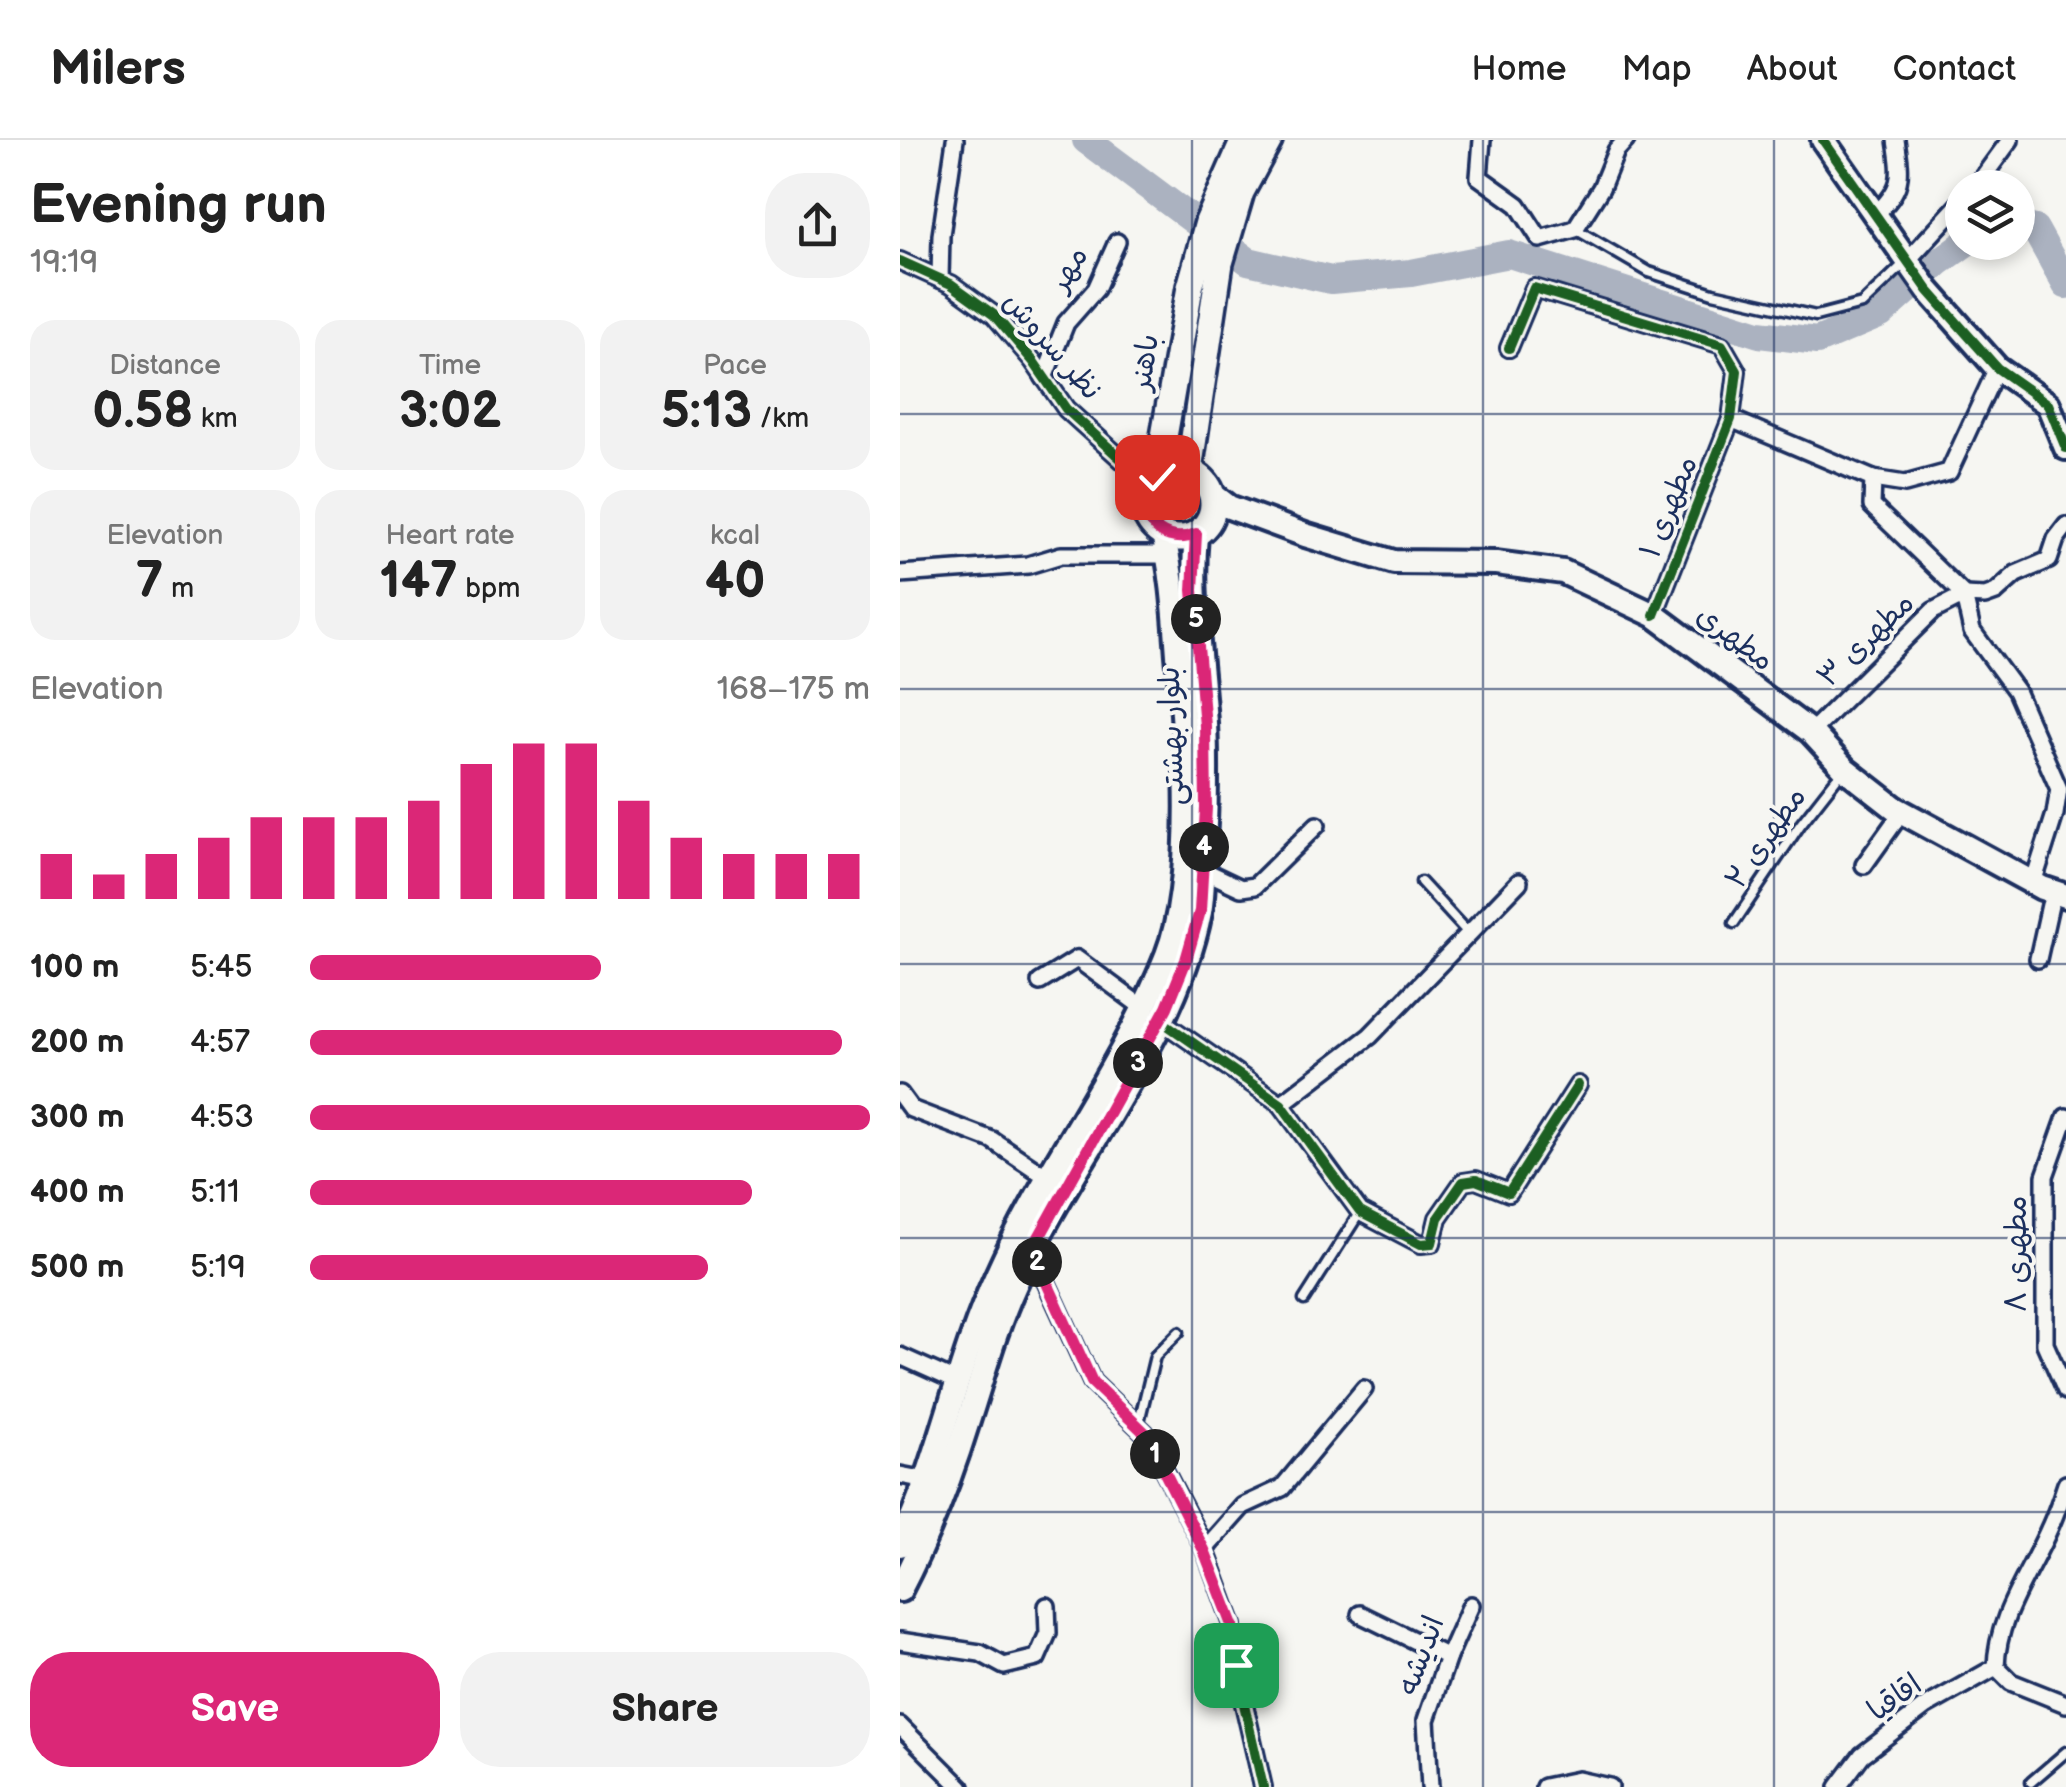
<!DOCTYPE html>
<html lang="en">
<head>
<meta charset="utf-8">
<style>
	:root { --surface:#fff; --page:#f2f2f2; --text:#222; --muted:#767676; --line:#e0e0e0; --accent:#db2777 }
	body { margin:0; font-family:"Balsamiq Sans","Playpen Sans Arabic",sans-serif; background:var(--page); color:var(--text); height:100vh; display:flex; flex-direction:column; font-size:38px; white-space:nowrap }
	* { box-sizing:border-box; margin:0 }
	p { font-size:32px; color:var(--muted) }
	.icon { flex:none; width:55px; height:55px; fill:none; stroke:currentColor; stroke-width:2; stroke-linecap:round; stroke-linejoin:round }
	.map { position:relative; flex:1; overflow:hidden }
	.side { display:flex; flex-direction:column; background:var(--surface); width:900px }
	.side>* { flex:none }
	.fabs { position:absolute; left:1045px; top:30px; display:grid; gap:20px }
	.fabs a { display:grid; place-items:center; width:90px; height:90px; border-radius:50%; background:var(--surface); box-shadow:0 5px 15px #0003; font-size:50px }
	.pin { position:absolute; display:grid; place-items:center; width:85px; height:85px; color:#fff; margin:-42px; border-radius:20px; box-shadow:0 5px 15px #0006 }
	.km { position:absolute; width:50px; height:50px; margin:-25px; border-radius:50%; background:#222; color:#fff; font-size:28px; line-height:50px; text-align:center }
	.round { display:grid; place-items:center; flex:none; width:105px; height:105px; border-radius:40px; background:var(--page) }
	.overview { display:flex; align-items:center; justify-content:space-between; height:170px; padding:0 30px }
	h1 { font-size:55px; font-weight:700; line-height:75px }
	.figures { display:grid; grid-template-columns:repeat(3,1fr); gap:15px; height:170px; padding:10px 30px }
	.figures div { display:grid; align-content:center; border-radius:25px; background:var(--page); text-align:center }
	.figures b { font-size:50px; font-weight:700 }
	.figures small { font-size:28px; font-weight:400 }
	.figures p { font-size:28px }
	.chart { height:280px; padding:20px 30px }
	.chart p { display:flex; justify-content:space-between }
	.chart svg { width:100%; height:180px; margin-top:10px; stroke:var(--accent); stroke-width:6 }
	.action { display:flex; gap:20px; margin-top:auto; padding:20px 30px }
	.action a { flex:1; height:115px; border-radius:40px; background:var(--accent); color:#fff; font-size:40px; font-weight:700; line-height:115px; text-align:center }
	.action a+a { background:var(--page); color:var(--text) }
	ul { padding:0 30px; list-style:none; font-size:32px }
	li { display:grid; grid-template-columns:160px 120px 1fr; align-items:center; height:75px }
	li i { height:25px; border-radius:12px; background:var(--accent) }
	header { display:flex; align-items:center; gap:60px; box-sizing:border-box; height:140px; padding:0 50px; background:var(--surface); border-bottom:2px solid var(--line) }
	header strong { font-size:48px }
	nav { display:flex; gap:55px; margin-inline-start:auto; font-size:35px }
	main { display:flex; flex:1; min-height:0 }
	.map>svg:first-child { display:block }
</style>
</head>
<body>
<header>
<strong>Milers</strong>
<nav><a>Home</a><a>Map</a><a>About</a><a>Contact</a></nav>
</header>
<main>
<section class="side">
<div class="overview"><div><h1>Evening run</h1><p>19:19</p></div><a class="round"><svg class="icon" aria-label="share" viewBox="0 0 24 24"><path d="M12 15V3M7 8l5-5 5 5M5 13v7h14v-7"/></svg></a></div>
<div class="figures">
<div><p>Distance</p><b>0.58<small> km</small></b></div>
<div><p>Time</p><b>3:02</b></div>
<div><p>Pace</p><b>5:13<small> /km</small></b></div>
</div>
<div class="figures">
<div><p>Elevation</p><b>7<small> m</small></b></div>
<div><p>Heart rate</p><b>147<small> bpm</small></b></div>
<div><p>kcal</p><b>40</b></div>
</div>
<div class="chart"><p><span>Elevation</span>168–175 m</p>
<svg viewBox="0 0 160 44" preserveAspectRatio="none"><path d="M5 44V33M15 44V38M25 44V33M35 44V29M45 44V24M55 44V24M65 44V24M75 44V20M85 44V11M95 44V6M105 44V6M115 44V20M125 44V29M135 44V33M145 44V33M155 44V33"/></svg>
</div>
<ul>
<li><b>100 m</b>5:45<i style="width:52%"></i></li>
<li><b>200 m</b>4:57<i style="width:95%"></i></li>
<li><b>300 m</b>4:53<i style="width:100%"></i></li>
<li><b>400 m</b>5:11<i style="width:79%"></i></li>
<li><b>500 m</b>5:19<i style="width:71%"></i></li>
</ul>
<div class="action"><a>Save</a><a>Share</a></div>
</section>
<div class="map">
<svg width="1166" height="1647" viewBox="0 0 1166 1647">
	<rect width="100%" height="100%" fill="#f6f6f2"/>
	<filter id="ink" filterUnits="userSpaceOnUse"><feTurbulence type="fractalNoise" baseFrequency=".01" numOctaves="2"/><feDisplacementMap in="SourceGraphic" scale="20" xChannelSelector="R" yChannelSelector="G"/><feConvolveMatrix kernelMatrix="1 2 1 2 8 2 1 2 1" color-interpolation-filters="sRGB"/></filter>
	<g filter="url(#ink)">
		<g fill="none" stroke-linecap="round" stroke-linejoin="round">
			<g stroke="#abb2c0" stroke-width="28">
				<path d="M186,0L348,121L431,140L511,133L609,114L859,194L917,201L981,174L1039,122L1067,102"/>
				<path d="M1118,85L1135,89L1166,145"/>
			</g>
			<g stroke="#1b2f5e" stroke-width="15">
				<g id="lane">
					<path d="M677,90L749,132L813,153L916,176L962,164L1006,122"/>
					<path d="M521,742L568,793"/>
					<path d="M834,783L900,685L936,639"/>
					<path d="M404,1160L460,1072"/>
					<path d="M238,1286L255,1216L279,1192"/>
					<path d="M1131,1642L1166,1612"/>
				</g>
			</g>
			<g stroke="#1b2f5e" stroke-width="22">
				<g id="street">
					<path d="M582,0L579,37L618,65L640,99L675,89L701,48L716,11L726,0"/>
					<path d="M1075,48L1110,0"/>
					<path d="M974,76C1003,48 1002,39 996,0"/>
					<path d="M0,121L51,144L94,175L133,221L166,269L250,345"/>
					<path d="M1006,122L1062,61"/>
					<path d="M40,139L41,95L55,0"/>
					<path d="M609,208L634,148L822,205L837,231L831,279L754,475"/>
					<path d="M144,238L166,183L196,149L217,102"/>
					<path d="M831,279L973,339L1005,344L1049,332L1097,228"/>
					<path d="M973,339L972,366L1064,455"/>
					<path d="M0,434L128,425L161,415H268"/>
					<path d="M1064,455L1072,491L1116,551L1159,649L1155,674L1133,743"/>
					<path d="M911,592L1033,471L1064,455L1085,456L1096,452L1116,434L1149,420L1156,399L1166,386"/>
					<path d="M964,725L994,683"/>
					<path d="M303,730L341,748L355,746L417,685"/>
					<path d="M1138,819L1150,765"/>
					<path d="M140,842L177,819L242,867"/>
					<path d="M260,880L381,964L460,1072L521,1104L532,1103L538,1078L563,1042L576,1040L609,1053L678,945"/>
					<path d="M0,954L11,969L92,1000L147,1037"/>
					<path d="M381,964L470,896L619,742"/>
					<path d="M1166,977L1145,1036V1204L1166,1251"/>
					<path d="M132,1111L192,1242L245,1293L305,1409L333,1485L335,1525L363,1647"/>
					<path d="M0,1216L58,1242"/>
					<path d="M0,1335L26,1340"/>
					<path d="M305,1409L343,1366L382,1348L464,1249"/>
					<path d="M460,1474L548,1517"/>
					<path d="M0,1501L80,1513L104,1526L137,1518L148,1493L147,1466"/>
					<path d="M1096,1527C1097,1476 1129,1435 1149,1389C1156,1374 1161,1359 1166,1344"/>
					<path d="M1096,1527L1111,1542L1166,1564"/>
					<path d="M0,1586L61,1647"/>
					<path d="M530,1647L526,1580L548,1517L571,1465"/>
					<path d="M644,1647L678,1640L710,1647"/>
					<path d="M938,1647L962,1615L1025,1567L1096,1527"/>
				</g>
			</g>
			<g stroke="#1b2f5e" stroke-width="30">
				<g id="secondary">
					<path d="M923,0L1028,150L1097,228L1148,264L1166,308"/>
					<path d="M312,354L329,367L405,395L494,422L596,423L663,432L754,475L911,592L945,629L995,668L1142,748L1166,756"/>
					<path d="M0,1405C41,1318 57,1222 97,1135C146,1025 223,928 267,815C297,737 286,598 278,515C275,475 273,434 263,395"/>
					<path d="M0,1450C28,1396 50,1339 68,1281C83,1235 95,1189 115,1145C167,1025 276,899 300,772C304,751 303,727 304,704C306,664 307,623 305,583C301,519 290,458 296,394"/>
				</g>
			</g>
			<g stroke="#1b2f5e" stroke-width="32">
				<g id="primary">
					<circle cx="279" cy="364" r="34"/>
					<path d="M289,331L320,123L341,52L369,0"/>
					<path d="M257,337L290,147L308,82L344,0"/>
				</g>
			</g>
			<use href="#lane" stroke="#f6f6f2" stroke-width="8"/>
			<use href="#street" stroke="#f6f6f2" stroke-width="15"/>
			<use href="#secondary" stroke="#f6f6f2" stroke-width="22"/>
			<use href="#primary" stroke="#f6f6f2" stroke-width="25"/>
			<g stroke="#f6f6f2" stroke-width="16">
				<g id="cycleway">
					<path d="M923,0L1028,150L1097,228L1148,264L1166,308"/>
					<path d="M0,121L51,144L94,175L133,221L166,269L250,345"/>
					<path d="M609,208L634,148L822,205L837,231L831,279L754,475"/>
					<path d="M260,880L381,964L460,1072L521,1104L532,1103L538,1078L563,1042L576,1040L609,1053L678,945"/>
					<path d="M132,1111L192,1242L245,1293L305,1409L333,1485L335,1525L363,1647"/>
				</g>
			</g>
			<use href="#cycleway" stroke="#1b5e20" stroke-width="10"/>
		</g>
	</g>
	<g fill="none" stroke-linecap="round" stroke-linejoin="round" filter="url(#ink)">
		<g stroke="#fff" stroke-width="20">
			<path id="route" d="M257,337C229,368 257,409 296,394L293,450L305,586L306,668L300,771L286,820L267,867L132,1110L192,1242L245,1293L304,1410L333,1485L336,1525"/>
		</g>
		<use href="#route" stroke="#db2777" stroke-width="12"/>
	</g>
	<path fill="none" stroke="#1b2f5e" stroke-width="2.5" stroke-opacity="0.55" d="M292,0V1647M583,0V1647M874,0V1647M0,274H1166M0,549H1166M0,824H1166M0,1098H1166M0,1372H1166"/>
	<g text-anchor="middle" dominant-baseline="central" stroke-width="8" stroke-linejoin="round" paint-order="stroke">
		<g font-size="30" fill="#1b2f5e" stroke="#f6f6f2">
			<text transform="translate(169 129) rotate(-59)">مهر</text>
			<text transform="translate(152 206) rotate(49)">نظر سروش</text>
			<text transform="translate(245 222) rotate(-81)">باهنر</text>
			<text transform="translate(769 367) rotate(-68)">مطهری ۱</text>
			<text transform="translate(835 498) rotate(37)">مطهری</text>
			<text transform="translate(966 500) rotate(-44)">مطهری ۳</text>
			<text transform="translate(272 596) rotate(-92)">بلوار بهشتی</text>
			<text transform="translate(866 698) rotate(-55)">مطهری ۲</text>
			<text transform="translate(1117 1114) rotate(-90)">مطهری ۸</text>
			<text transform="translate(521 1516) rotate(-69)">اندیشه</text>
			<text transform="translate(995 1558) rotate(-35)">اقاقیا</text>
		</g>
	</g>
</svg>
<div class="fabs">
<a><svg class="icon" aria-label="layers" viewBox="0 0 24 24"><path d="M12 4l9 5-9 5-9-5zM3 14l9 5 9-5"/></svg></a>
</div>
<div class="pin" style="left:336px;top:1525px;background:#1e9e55"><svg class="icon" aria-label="arrive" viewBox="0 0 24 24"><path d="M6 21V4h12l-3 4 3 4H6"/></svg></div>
<div class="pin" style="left:257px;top:337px;background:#d93025"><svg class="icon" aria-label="check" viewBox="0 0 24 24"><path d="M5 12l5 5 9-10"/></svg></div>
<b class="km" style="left:255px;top:1314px">1</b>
<b class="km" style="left:137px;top:1122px">2</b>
<b class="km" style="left:238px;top:923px">3</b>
<b class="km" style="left:304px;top:707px">4</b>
<b class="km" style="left:296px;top:479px">5</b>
</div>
</main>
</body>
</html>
